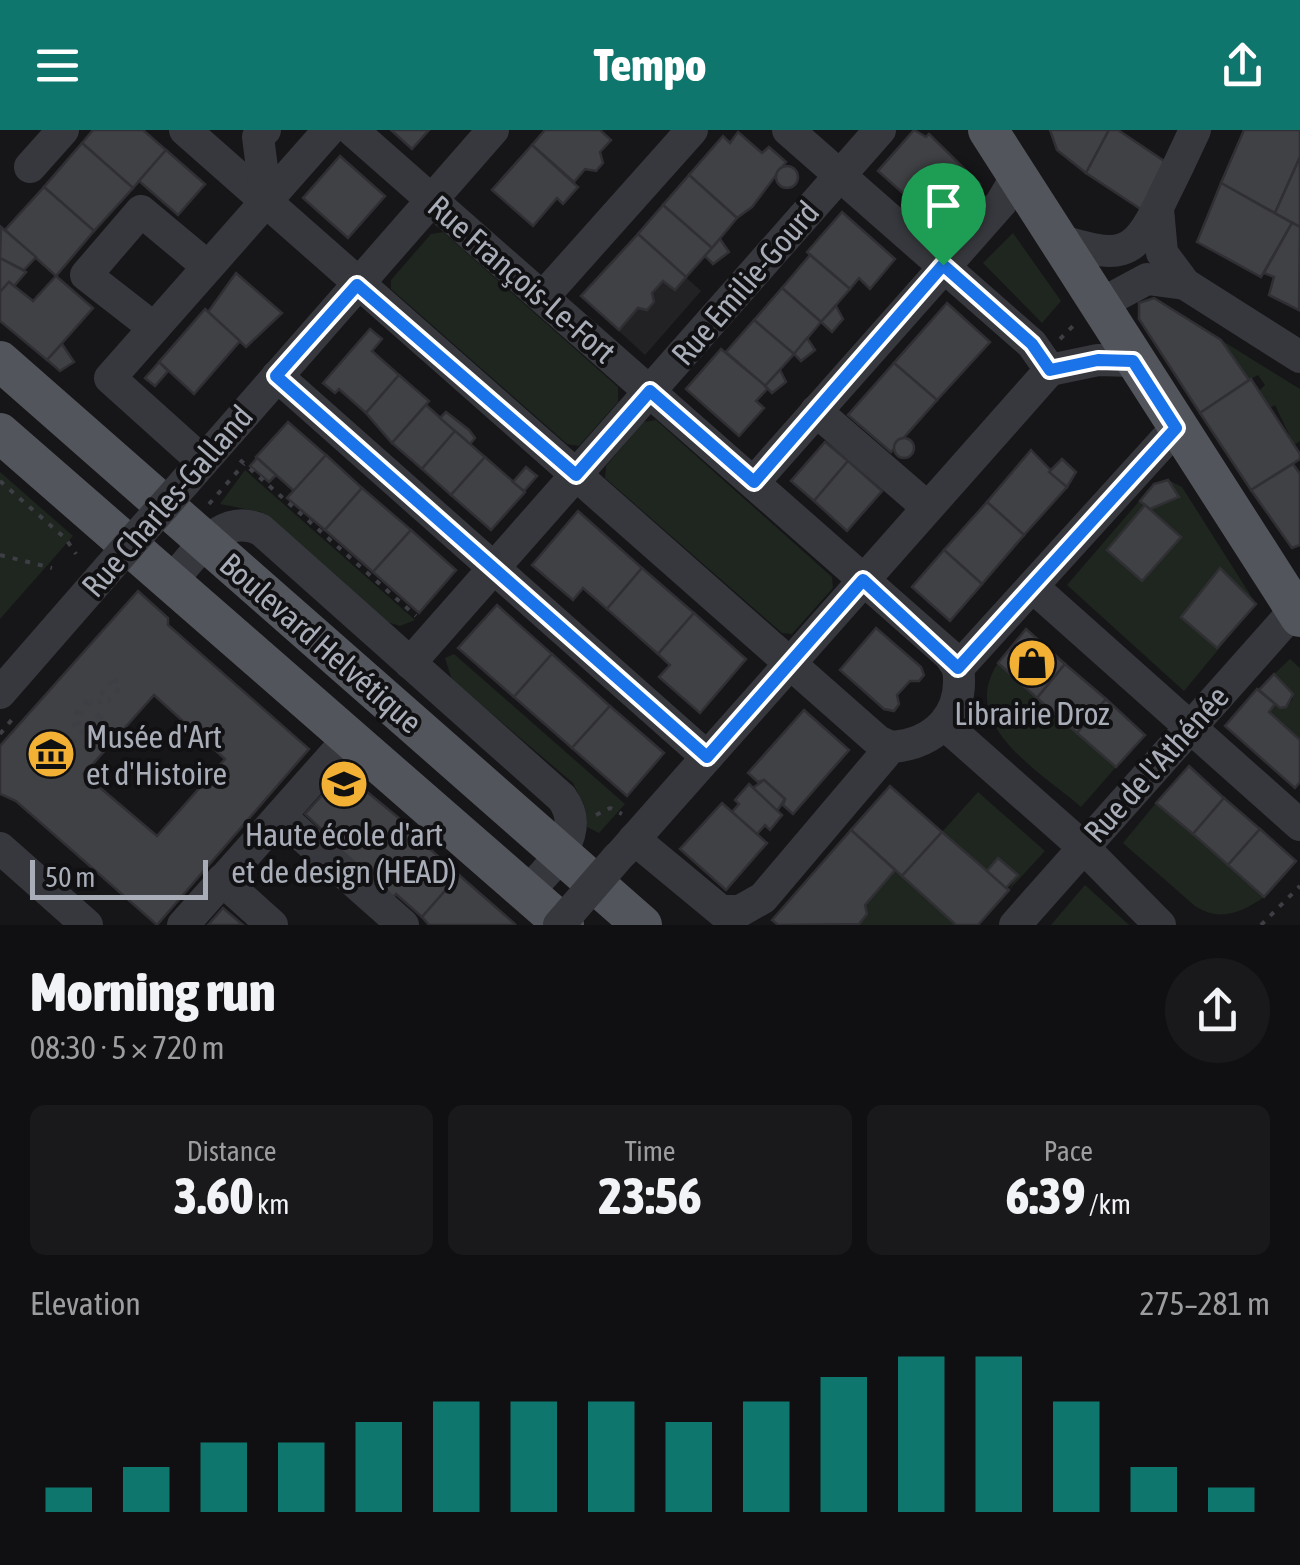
<!DOCTYPE html>
<html lang="en">
<head>
<meta charset="utf-8">
<style>
	:root { --surface:#101012; --page:#19191b; --text:#f1f3f6; --muted:#9c9d9f; --accent:#0f766e }
	body { margin:0; font-family:"Asap Condensed",sans-serif; background:var(--page); color:var(--text); height:100vh; display:flex; flex-direction:column; font-size:38px; white-space:nowrap }
	* { box-sizing:border-box; margin:0 }
	p { font-size:32px; color:var(--muted) }
	.icon { flex:none; width:55px; height:55px; fill:none; stroke:currentColor; stroke-width:2; stroke-linecap:round; stroke-linejoin:round }
	.map { position:relative; height:795px; overflow:hidden }
	.drawer { display:flex; flex-direction:column; background:var(--surface); flex:1 }
	.drawer>* { flex:none }
	.scale { position:absolute; left:30px; bottom:25px; width:178px; box-sizing:border-box; padding-left:10px; border:5px solid #a8adb8; border-top:0; font-size:28px; line-height:35px; white-space:nowrap; color:#a8adb8; -webkit-text-stroke:8px #111113; paint-order:stroke }
	.pin { position:absolute; display:grid; place-items:center; width:85px; height:85px; color:#fff; margin:-102px -42px; border-radius:50% 50% 50% 0; rotate:-45deg; box-shadow:0 0 10px #0007 }
	.pin .icon { rotate:45deg }
	.round { display:grid; place-items:center; flex:none; width:105px; height:105px; border-radius:52px; background:var(--page) }
	.overview { display:flex; align-items:center; justify-content:space-between; height:170px; padding:0 30px }
	h1 { font-size:55px; font-weight:800; line-height:75px }
	.metrics { display:grid; grid-template-columns:repeat(3,1fr); gap:15px; height:170px; padding:10px 30px }
	.metrics div { display:grid; align-content:center; border-radius:15px; background:var(--page); text-align:center }
	.metrics b { font-size:50px; font-weight:800 }
	.metrics small { font-size:28px; font-weight:400 }
	.metrics p { font-size:28px }
	.chart { height:280px; padding:20px 30px }
	.chart p { display:flex; justify-content:space-between }
	.chart svg { width:100%; height:180px; margin-top:10px; stroke:var(--accent); stroke-width:6 }
	header { display:flex; justify-content:space-between; align-items:center; height:130px; padding:0 30px; background:var(--accent); color:#fff; font-size:45px; font-weight:800 }
	.map>svg:first-child { display:block }
</style>
</head>
<body>
<header><svg class="icon" aria-label="menu" viewBox="0 0 24 24"><path d="M4 6h16M4 12h16M4 18h16"/></svg>Tempo<svg class="icon" aria-label="share" viewBox="0 0 24 24"><path d="M12 15V3M7 8l5-5 5 5M5 13v7h14v-7"/></svg></header>
<div class="map">
<svg width="1300" height="795" viewBox="0 0 1300 795">
	<rect width="100%" height="100%" fill="#161618"/>
	<path fill="#222225" d="M638,104L701,161L645,225L581,166Z"/>
	<g fill="#1e261f">
		<path d="M443,102L618,257V272L579,316L567,314L391,159V150L431,104Z"/>
		<path d="M1013,103L1061,171L1042,193L983,133Z"/>
		<path d="M1221,210L1300,259V311L1294,315L1275,275L1270,278L1259,261L1265,255L1258,245L1249,250Z"/>
		<path d="M656,290L832,447L833,458L792,504L782,503L605,348L606,336L643,292Z"/>
		<path d="M245,340L415,490L400,496L387,492L261,382L220,374Z"/>
		<path d="M0,342L73,406L0,489Z"/>
		<path d="M1168,350L1182,357L1256,474L1184,561L1067,455L1154,354Z"/>
		<path d="M454,524L625,674L599,703L587,697L584,675L573,653L452,550L445,528Z"/>
		<path d="M1290,529L1300,538V610L1269,582L1275,574L1286,577L1293,569L1274,544Z"/>
		<path d="M998,533L1116,637L1081,677C1040,641 957,595 998,533Z"/>
		<path d="M978,662L1045,721L1009,760L1017,744L998,728L987,741L942,702Z"/>
		<path d="M1156,673L1264,767C1241,783 1220,792 1195,776L1123,713Z"/>
		<path d="M895,740L956,795H849L859,794L867,784L865,775Z"/>
		<path d="M1085,755L1129,795H1051Z"/>
	</g>
	<g fill="#404145" stroke="#303034" stroke-width="2.5" fill-rule="evenodd">
		<path d="M93,0H143L166,20L133,58L82,13Z"/>
		<path d="M391,0H429L412,19Z"/>
		<path d="M545,0H600L611,10L600,22L603,33L596,41L585,39L574,52L532,15Z"/>
		<path d="M914,0L926,7L929,4L980,54L941,97L878,41Z"/>
		<path d="M1050,0H1109L1086,43L1057,20Z"/>
		<path d="M1109,0H1118L1167,33L1142,80L1086,43Z"/>
		<path d="M1244,0H1300V27L1275,83L1221,53Z"/>
		<path d="M738,2L762,23L769,17L786,32L752,77L737,88L689,45L723,6L730,13Z"/>
		<path d="M82,13L133,58L94,101L44,57Z"/>
		<path d="M532,15L578,57L563,74L557,68L533,96L492,60Z"/>
		<path d="M166,20L205,54L178,85L139,51Z"/>
		<path d="M340,26L385,66L348,108L303,68Z"/>
		<path d="M1300,27V97L1275,83Z"/>
		<circle cx="787" cy="47" r="11"/>
		<path d="M689,45L737,88L712,118L663,75Z"/>
		<path d="M1221,53L1292,93L1261,147L1197,112Z"/>
		<path d="M44,57L94,101L56,146L5,100Z"/>
		<path d="M663,75L712,118L686,147L638,104Z"/>
		<path d="M842,82L895,129L870,159L859,148L850,159L807,122Z"/>
		<path d="M1292,93L1300,97L1299,180L1269,165L1274,147L1264,143Z"/>
		<path d="M1,97L36,127L24,140L0,128Z"/>
		<path d="M638,104L686,147L675,160L663,151L652,163L654,172L647,180L638,178L619,200L581,166Z"/>
		<path d="M720,109L729,122L713,134L705,126Z"/>
		<path d="M810,125L850,159L821,192L782,158Z"/>
		<path d="M0,128L26,142L14,156L9,152L0,162Z"/>
		<path d="M236,143L282,183L246,217L208,182Z"/>
		<path d="M56,146L93,178L47,230L0,191V162L9,152L33,171Z"/>
		<path d="M782,158L821,192L794,224L754,190Z"/>
		<path d="M1154,168L1221,210L1249,250L1200,283L1139,189V173Z"/>
		<path d="M947,173L990,212L937,270L894,233Z"/>
		<path d="M836,176L843,189L832,202L821,192Z"/>
		<path d="M205,179L240,211L194,264L159,232Z"/>
		<path d="M754,190L794,224L765,256L726,222Z"/>
		<path d="M370,199L382,209L372,221L399,245L366,283L339,259L335,263L323,253Z"/>
		<path d="M807,208L815,220L801,231L794,224Z"/>
		<path d="M62,214L74,232L60,241L47,230Z"/>
		<path d="M721,219L768,258L756,271L764,278L739,306L686,259Z"/>
		<path d="M159,232L168,241L155,256L145,248Z"/>
		<path d="M894,233L937,270L891,322L848,285Z"/>
		<path d="M780,240L786,252L772,263L765,256Z"/>
		<path d="M399,245L429,271L392,313L366,283Z"/>
		<path d="M1251,249L1300,324V329L1251,360L1200,283Z"/>
		<path d="M426,275L455,301L422,339L392,313Z"/>
		<path d="M446,282L469,300L475,308L470,314L440,288Z"/>
		<path d="M288,292L326,325L294,361L256,327Z"/>
		<path d="M455,301L485,327L451,365L422,339Z"/>
		<circle cx="904" cy="318" r="10"/>
		<path d="M825,312L848,331L814,371L791,351Z"/>
		<path d="M1031,320L1067,357L1024,405L987,372Z"/>
		<path d="M326,325L362,358L325,400L287,368Z"/>
		<path d="M485,327L525,362L491,400L451,365Z"/>
		<path d="M257,328L276,345L269,352L250,336Z"/>
		<path d="M1062,329L1076,342L1067,357L1049,342Z"/>
		<path d="M848,331L882,361L847,401L814,371Z"/>
		<path d="M1293,334L1300,344V415L1292,418L1251,360Z"/>
		<path d="M526,337L537,346L524,361L513,352Z"/>
		<path d="M1168,350L1179,367L1150,379L1140,371L1154,354Z"/>
		<path d="M362,358L411,400L373,442L325,400Z"/>
		<path d="M987,372L1024,405L982,454L944,420Z"/>
		<path d="M1145,375L1181,407L1142,451L1107,420Z"/>
		<path d="M578,381L642,438L607,479L583,458L573,470L532,435Z"/>
		<path d="M411,400L456,440L419,483L373,442Z"/>
		<path d="M944,420L982,454L950,491L912,457Z"/>
		<path d="M642,438L694,483L658,524L607,479Z"/>
		<path d="M1220,438L1256,474L1217,518L1181,487Z"/>
		<path d="M138,461L168,488V495L309,619L157,795L16,671L0,664V616ZM154,565L225,629L157,706L84,644Z"/>
		<path d="M497,475L552,524L514,567L458,518Z"/>
		<path d="M694,483L746,529L700,583L659,547L670,535L658,524Z"/>
		<path d="M876,498L921,537L924,545L919,551H910L897,565L899,574L894,581L884,579L840,540Z"/>
		<path d="M1026,499L1065,534L1037,568L998,533Z"/>
		<path d="M552,524L610,576L572,618L514,567Z"/>
		<path d="M1065,534L1106,569L1077,603L1037,568Z"/>
		<path d="M1274,544L1293,564L1286,577L1280,578L1259,560Z"/>
		<path d="M1257,559L1275,574L1269,582L1300,610V652L1295,658L1225,596Z"/>
		<path d="M1106,569L1145,605L1116,637L1077,603Z"/>
		<path d="M610,576L664,623L627,666L572,618Z"/>
		<path d="M804,580L849,620L793,684L783,675L785,669L764,650L758,652L748,643Z"/>
		<path d="M1189,636L1224,668L1193,704L1156,673Z"/>
		<path d="M343,642L423,708L421,711L459,745L422,787L396,764L389,772L324,716L331,708L305,684Z"/>
		<path d="M764,650L785,669L777,681L753,658Z"/>
		<path d="M749,654L782,685L770,700L765,695L757,704L732,682L739,674L735,670Z"/>
		<path d="M890,656L942,702L902,746L851,700Z"/>
		<path d="M1224,668L1260,699L1228,735L1193,704Z"/>
		<path d="M722,673L767,713L726,760L680,719Z"/>
		<path d="M1260,699L1296,731L1264,767L1228,735Z"/>
		<path d="M851,700L895,740L865,775L867,784L859,794L778,795L772,790Z"/>
		<path d="M942,702L1009,760L978,795H956L902,746Z"/>
		<path d="M998,728L1018,745L1006,758L987,741Z"/>
		<path d="M459,745L515,794L514,795H429L422,787Z"/>
		<path d="M223,778L243,795H208Z"/>
	</g>
	<g fill="none" stroke-linecap="round" stroke-linejoin="round">
		<g stroke="#3d3f44" stroke-width="4" stroke-dasharray="5 8" stroke-linecap="butt">
			<path d="M1060,209L1075,194"/>
			<path d="M240,330L416,486"/>
			<path d="M0,351L66,409L76,424"/>
			<path d="M209,374L244,334"/>
			<path d="M0,425L52,438"/>
			<path d="M114,549L121,556L104,576L97,569Z"/>
			<path d="M75,584L89,568L92,571L79,586L76,584"/>
			<path d="M77,591L85,598L68,618L61,611Z"/>
			<path d="M91,593L93,596L104,585L101,582L91,593"/>
			<path d="M0,604L14,587"/>
			<path d="M596,685L610,678L622,684"/>
			<path d="M1261,795L1300,756"/>
		</g>
		<g stroke="#37383d" stroke-width="32">
			<path d="M185,0L878,611L891,617"/>
			<path d="M265,0L258,7L266,69"/>
			<path d="M352,0L949,525L958,538"/>
			<path d="M788,0L1032,214L1050,240"/>
			<path d="M30,37L63,0"/>
			<path d="M1158,79L1162,123L1185,154L1300,227"/>
			<path d="M1057,110C1118,127 1133,131 1161,71C1173,47 1184,24 1195,0"/>
			<path d="M543,167L692,0"/>
			<path d="M1097,176L1147,149L1185,154"/>
			<path d="M154,198L86,145L141,81L207,136"/>
			<path d="M277,246L707,627"/>
			<path d="M816,281L927,377"/>
			<path d="M200,329L110,248L329,0"/>
			<path d="M185,352L493,0"/>
			<path d="M754,352L1001,73L1017,46"/>
			<path d="M172,450C196,424 222,381 261,400L562,668C588,704 550,738 527,762"/>
			<path d="M1034,458L1300,695"/>
			<path d="M410,533L880,0"/>
			<path d="M0,563L109,438"/>
			<path d="M945,595L1083,717L1160,795"/>
			<path d="M280,686L403,795"/>
			<path d="M634,709L721,781H740L763,768L891,617C935,614 965,584 958,538L1177,297"/>
			<path d="M0,718L87,795"/>
			<path d="M622,723L1050,240L1098,230L1133,231"/>
			<path d="M222,750L272,795"/>
			<path d="M183,795L349,608"/>
			<path d="M1015,795L1300,474"/>
		</g>
		<g stroke="#53555c" stroke-width="40">
			<path d="M988,0L1300,487"/>
			<path d="M0,231L642,795"/>
			<path d="M0,303L564,795"/>
		</g>
		<g stroke="#37383d" stroke-width="32">
			<path d="M109,438L185,352"/>
			<path d="M559,795L618,727"/>
		</g>
	</g>
	<g fill="none" stroke-linecap="round" stroke-linejoin="round">
		<g stroke="#fff" stroke-width="20">
			<path id="route" d="M943,135L1032,214L1050,240L1098,230L1133,231L1176,298L958,538L863,450L707,627L276,246L357,155L576,345L650,261L754,352Z"/>
		</g>
		<use href="#route" stroke="#1a73e8" stroke-width="12"/>
	</g>
	<defs>
		<g id="shop-disc" transform="scale(2.5)"><circle r="9.5" fill="#f2b134" stroke="#111113"/><path d="M-5-2.5h2.3a2.7 3.5 0 0 1 5.4 0H5L5.5 6h-11ZM-1.5-2.5h3a1.5 2.3 0 0 0-3 0Z" fill="#111"/></g>
		<g id="museum-disc" transform="scale(2.5)"><circle r="9.5" fill="#f2b134" stroke="#111113"/><path d="M0-6L6-3V-2H-6V-3ZM-5-1h2V3h-2ZM-1-1h2V3h-2ZM3-1h2V3H3ZM-6 4H6V6H-6Z" fill="#111"/></g>
		<g id="university-disc" transform="scale(2.5)"><circle r="9.5" fill="#f2b134" stroke="#111113"/><path d="M0-5L7-2L0 1L-7-2ZM-4 1L0 2.5L4 1V4Q0 6-4 4Z" fill="#111"/></g>
	</defs>
	<g fill-rule="evenodd">
		<use href="#shop-disc" x="1032" y="533"/>
		<use href="#museum-disc" x="51" y="624"/>
		<use href="#university-disc" x="344" y="654"/>
	</g>
	<g text-anchor="middle" dominant-baseline="central" stroke-width="8" stroke-linejoin="round" paint-order="stroke">
		<g font-size="32" fill="#a8adb8" stroke="#111113">
			<text transform="translate(522 149) rotate(41)">Rue François-Le-Fort</text>
			<text transform="translate(745 153) rotate(-49)">Rue Emilie-Gourd</text>
			<text transform="translate(167 371) rotate(-49)">Rue Charles-Galland</text>
			<text transform="translate(321 513) rotate(41)">Boulevard Helvétique</text>
			<text transform="translate(1156 634) rotate(-48)">Rue de l'Athénée</text>
		</g>
		<g font-size="32" fill="#a8adb8" stroke="#111113">
			<text x="1032" y="583">Librairie Droz</text>
			<text x="86" y="606" text-anchor="start">Musée d'Art<tspan x="86" dy="37">et d'Histoire</tspan></text>
			<text x="344" y="704">Haute école d'art<tspan x="344" dy="37">et de design (HEAD)</tspan></text>
		</g>
	</g>
</svg>
<div class="scale">50 m</div>
<div class="pin" style="left:943px;top:135px;background:#1e9e55"><svg class="icon" aria-label="arrive" viewBox="0 0 24 24"><path d="M6 21V4h12l-3 4 3 4H6"/></svg></div>
</div>
<section class="drawer">
<div class="overview"><div><h1>Morning run</h1><p>08:30 · 5 × 720 m</p></div><a class="round"><svg class="icon" aria-label="share" viewBox="0 0 24 24"><path d="M12 15V3M7 8l5-5 5 5M5 13v7h14v-7"/></svg></a></div>
<div class="metrics">
<div><p>Distance</p><b>3.60<small> km</small></b></div>
<div><p>Time</p><b>23:56</b></div>
<div><p>Pace</p><b>6:39<small> /km</small></b></div>
</div>
<div class="chart"><p><span>Elevation</span>275–281 m</p>
<svg viewBox="0 0 160 44" preserveAspectRatio="none"><path d="M5 44V38M15 44V33M25 44V27M35 44V27M45 44V22M55 44V17M65 44V17M75 44V17M85 44V22M95 44V17M105 44V11M115 44V6M125 44V6M135 44V17M145 44V33M155 44V38"/></svg>
</div>
</section>
</body>
</html>
